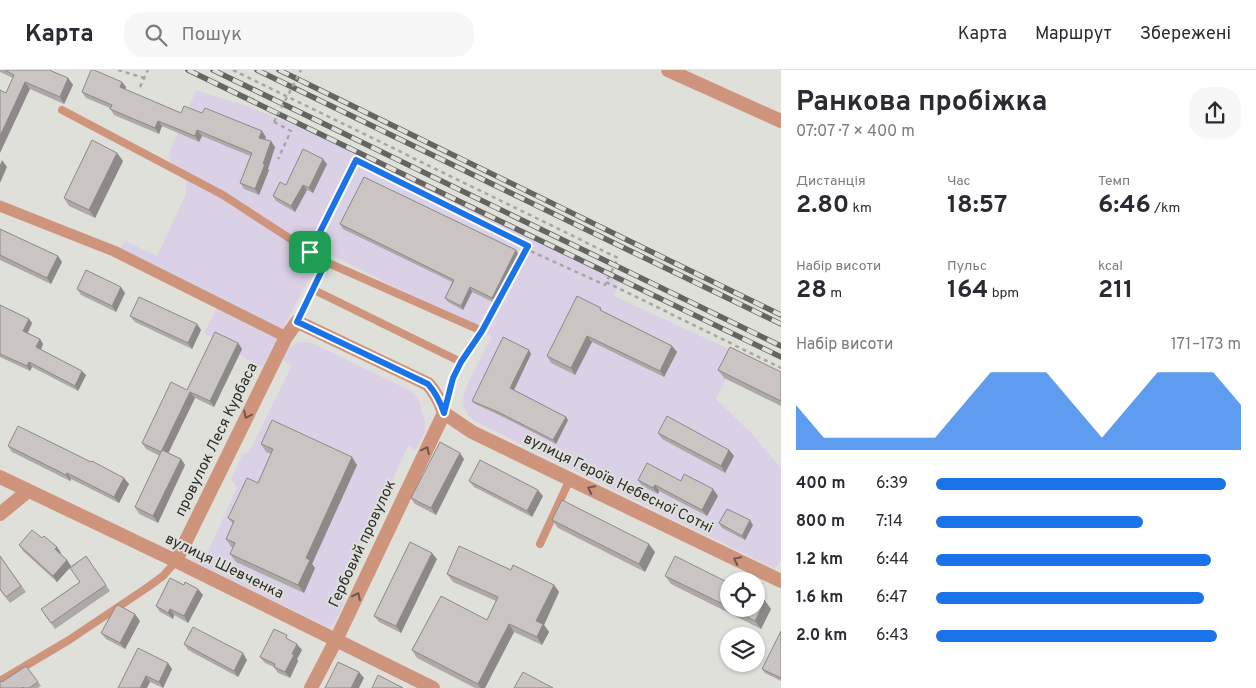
<!DOCTYPE html>
<html lang="uk">
<head>
<meta charset="utf-8">
<style>
	:root { --surface:#fff; --page:#f7f7f7; --text:#2b2b33; --muted:#7c7c81; --line:#e1e1e2; --accent:#1a73e8 }
	body { margin:0; font-family:Overpass,sans-serif; background:var(--page); color:var(--text); height:100vh; display:flex; flex-direction:column; font-size:19px; white-space:nowrap }
	* { box-sizing:border-box; margin:0 }
	p { font-size:16px; color:var(--muted) }
	.icon { flex:none; width:28px; height:28px; fill:none; stroke:currentColor; stroke-width:2; stroke-linecap:round; stroke-linejoin:round }
	.map { position:relative; flex:1; overflow:hidden }
	.side { display:flex; flex-direction:column; background:var(--surface); width:475px }
	.side>* { flex:none }
	.fabs { position:absolute; left:720px; top:502px; display:grid; gap:10px }
	.fabs a { display:grid; place-items:center; width:45px; height:45px; border-radius:50%; background:var(--surface); box-shadow:0 1px 4px #0004; font-size:25px }
	.pin { position:absolute; display:grid; place-items:center; width:42px; height:42px; color:#fff; margin:-21px; border-radius:10px; box-shadow:0 2px 8px #0006 }
	.round { display:grid; place-items:center; flex:none; width:52px; height:52px; border-radius:20px; background:var(--page) }
	.summary { display:flex; align-items:center; justify-content:space-between; height:85px; padding:0 15px }
	h1 { font-size:28px; font-weight:700; line-height:38px }
	.metrics { display:grid; grid-template-columns:repeat(3,1fr); gap:8px; height:85px; padding:5px 15px }
	.metrics div { display:grid; align-content:center }
	.metrics b { font-size:25px; font-weight:700 }
	.metrics small { font-size:14px; font-weight:400 }
	.metrics p { font-size:14px }
	.chart { height:140px; padding:10px 15px }
	.chart p { display:flex; justify-content:space-between }
	.chart svg { width:100%; height:90px; margin-top:5px; fill:var(--accent); opacity:.7 }
	ul { padding:0 15px; list-style:none; font-size:16px }
	li { display:grid; grid-template-columns:80px 60px 1fr; align-items:center; height:38px }
	li i { height:12px; border-radius:6px; background:var(--accent) }
	header { display:flex; align-items:center; gap:30px; box-sizing:border-box; height:70px; padding:0 25px; background:var(--surface); border-bottom:1px solid var(--line) }
	header strong { font-size:24px }
	nav { display:flex; gap:28px; margin-inline-start:auto; font-size:18px }
	.search { width:350px; height:45px; background:var(--page); display:flex; align-items:center; gap:12px; box-sizing:border-box; padding:0 18px; border-radius:20px; color:var(--muted); font-size:19px }
	main { display:flex; flex:1; min-height:0 }
	.map>svg:first-child { display:block }
</style>
</head>
<body>
<header>
<strong>Карта</strong>
<div class="search"><svg class="icon" aria-label="search" viewBox="0 0 24 24"><circle cx="10" cy="10" r="6"/><path d="M15 15l6 6"/></svg>Пошук</div>
<nav><a>Карта</a><a>Маршрут</a><a>Збережені</a></nav>
</header>
<main>
<div class="map">
<svg width="781" height="618" viewBox="0 0 781 618">
	<rect width="100%" height="100%" fill="#e0e0db"/>
	<g fill="#dbd1e6">
		<path d="M196,20L253,38L314,63L620,211L614,226L781,303L727,307L716,329L751,363L781,398V490L775,499L478,353L469,347L464,338L463,329L466,317L492,266L301,170L292,187L312,198L313,201L262,298L204,263L218,236L118,183L125,171L157,186L186,124V112L180,100L167,88Z"/>
		<path d="M300,272L312,273L405,318L414,324L419,331L425,353V360L423,366L416,380L408,376L337,530L344,533L335,553L332,556L330,557H327L193,491L192,485L194,476L208,482L237,417L231,410L242,385L249,382L292,295L282,290L289,278L294,274Z"/>
	</g>
	<g fill="none" stroke-linecap="round" stroke-linejoin="round">
		<g stroke="#a6a6a2" stroke-width="2.5" stroke-dasharray="4 4" stroke-linecap="butt">
			<path d="M118,0L144,8"/>
			<path d="M233,0L618,188L605,215L526,179"/>
			<path d="M140,17L148,0"/>
			<path d="M274,52L291,61L278,89"/>
			<path d="M314,173L356,90L528,175L486,254"/>
			<path d="M606,212L781,298"/>
		</g>
		<g stroke="#cf947c" stroke-width="8">
			<path d="M62,40L223,125L326,192"/>
			<path d="M312,219L461,292"/>
			<path d="M297,252L326,192L482,261L461,292L453,308L444,341"/>
			<path d="M540,474L570,409"/>
			<path d="M0,611L69,570L148,517L163,506L176,491"/>
		</g>
		<path stroke="#cf947c" stroke-width="11" d="M0,136L114,181L286,267"/>
		<g stroke="#cf947c" stroke-width="14">
			<path d="M668,0L781,51"/>
			<path d="M444,343L472,362L781,511"/>
			<path d="M0,407L176,491L433,618"/>
			<path d="M0,444L28,421"/>
			<path d="M176,491L286,267L297,252L302,254L428,314C436,323 440,331 444,343"/>
			<path d="M311,618L336,570L444,343"/>
		</g>
		<g stroke="#646461" stroke-width="5.5">
			<g id="rail">
				<path d="M188,0L781,287"/>
				<path d="M213,0L781,276"/>
				<path d="M257,0L781,254"/>
				<path d="M279,0L781,245"/>
			</g>
		</g>
		<use href="#rail" stroke="#e0e0db" stroke-width="4" stroke-dasharray="11" stroke-linecap="butt"/>
		<path stroke="#a6a6a2" stroke-width="2.5" stroke-dasharray="4 4" stroke-linecap="butt" d="M274,52L301,0"/>
	</g>
	<g fill="#aea9a8">
		<path d="M0,0H49L68,8L73,15L64,34L30,19L13,8L0,2Z"/>
		<path d="M122,12L126,17L125,20L181,43H202L266,67L265,69L275,77L268,99L269,100L259,125L244,119L240,113L250,86L202,66L199,72L162,56L159,64L114,45L110,38L86,28L82,22Z"/>
		<path d="M117,83L123,91L95,148L69,136L64,128Z"/>
		<path d="M327,94L313,123L307,120L295,142L276,131L273,126L286,115Z"/>
		<path d="M340,154L518,184L495,233L472,222L463,240L448,232L445,228L452,212L343,159Z"/>
		<path d="M0,159L58,186L62,192L51,214L0,190Z"/>
		<path d="M77,219L125,223L116,242L81,225Z"/>
		<path d="M0,235L29,249L32,253L28,263L40,269L43,274L41,279L86,305L78,321L32,297L30,301L0,287Z"/>
		<path d="M604,242L672,276L677,282L664,307L592,272L575,305L551,293L547,286Z"/>
		<path d="M130,246L197,254L201,260L192,279L135,252Z"/>
		<path d="M238,273L242,279L214,337L195,328L168,383L181,389L185,395L158,453L139,444L135,437L160,386L146,379L142,373L187,320Z"/>
		<path d="M531,284L514,320L566,347L568,350L556,374L501,346L475,334L472,331Z"/>
		<path d="M718,300L781,302V336L724,308Z"/>
		<path d="M658,363L729,380L734,386L725,403L662,369Z"/>
		<path d="M261,374L357,395L312,494L315,498L304,523L236,492L230,484L233,478L231,477L226,469L233,454L228,448L258,413L271,384L266,382Z"/>
		<path d="M8,376L91,392L129,414L119,433L71,409L70,411L12,382Z"/>
		<path d="M464,389L436,445L415,434L411,428Z"/>
		<path d="M638,410L681,411L718,426L707,446L659,421L658,424L642,416Z"/>
		<path d="M469,411L543,426L532,447L474,417Z"/>
		<path d="M552,450L655,482L645,502L558,458Z"/>
		<path d="M719,453L753,455L745,470L722,458Z"/>
		<path d="M42,468L57,477L61,483L60,484L67,490L71,496L86,486L110,521L55,559L41,539L80,512L70,498L57,512L23,481L19,475Z"/>
		<path d="M0,486L26,522L10,533L0,520Z"/>
		<path d="M437,489L401,563L379,552L374,546Z"/>
		<path d="M511,500L554,515L559,522L544,555L549,562L542,575L514,562L485,618H475L417,588L412,580L487,550L496,531L453,512L447,504Z"/>
		<path d="M665,506L729,513V539H756L765,531L771,539L761,559L671,514Z"/>
		<path d="M184,515L203,525L188,553L174,545L173,549L160,542L156,536Z"/>
		<path d="M140,551L125,579L106,569L101,563Z"/>
		<path d="M781,561V611L765,603L762,599Z"/>
		<path d="M291,571L302,580L297,589L298,591L290,608L278,603L274,597L265,593L260,587Z"/>
		<path d="M184,574L247,590L238,607L188,580Z"/>
		<path d="M168,593L172,599L163,618L150,612L118,618Z"/>
		<path d="M26,596L41,616L38,618H0L2,612Z"/>
	</g>
	<g fill="#8d8988">
		<path d="M68,8L73,15L64,34L60,27Z"/>
		<path d="M25,12L30,19L0,83V66Z"/>
		<path d="M122,12L126,17L124,23L120,17Z"/>
		<path d="M158,51L162,56L159,64L155,58Z"/>
		<path d="M197,60L202,66L199,72L195,66Z"/>
		<path d="M262,61L266,67L263,73L259,68Z"/>
		<path d="M271,71L275,77L268,99L269,100L259,125L255,119Z"/>
		<path d="M117,83L123,91L95,148L89,140Z"/>
		<path d="M323,89L327,94L313,123L309,118Z"/>
		<path d="M2,90L7,97L0,113V95Z"/>
		<path d="M303,115L307,120L295,142L291,136Z"/>
		<path d="M516,180L518,184L495,233L492,228Z"/>
		<path d="M58,186L62,192L51,214L47,208Z"/>
		<path d="M121,217L125,223L116,242L112,236Z"/>
		<path d="M470,217L472,222L463,240L461,236Z"/>
		<path d="M29,249L32,253L26,266L23,261Z"/>
		<path d="M197,254L201,260L192,279L188,273Z"/>
		<path d="M587,266L592,272L575,305L571,298Z"/>
		<path d="M40,269L43,274L40,282L36,277Z"/>
		<path d="M238,273L242,279L214,337L210,331Z"/>
		<path d="M672,276L677,282L664,307L660,301Z"/>
		<path d="M529,280L531,284L513,322L510,318Z"/>
		<path d="M29,292L32,297L30,301L27,296Z"/>
		<path d="M82,301L86,305L78,321L75,316Z"/>
		<path d="M190,322L195,328L166,388L161,382Z"/>
		<path d="M566,347L568,350L556,374L553,370Z"/>
		<path d="M729,380L734,386L725,403L721,396Z"/>
		<path d="M460,383L464,389L436,445L431,438Z"/>
		<path d="M352,387L357,395L312,494L315,498L304,523L298,515L306,488Z"/>
		<path d="M181,389L185,395L158,453L153,446Z"/>
		<path d="M67,403L71,409L70,411L66,405Z"/>
		<path d="M124,408L129,414L119,433L114,427Z"/>
		<path d="M655,415L659,421L658,424L653,418Z"/>
		<path d="M713,419L718,426L707,446L702,440Z"/>
		<path d="M538,420L543,426L532,447L527,441Z"/>
		<path d="M750,450L753,455L745,470L742,466Z"/>
		<path d="M649,474L655,482L645,502L639,494Z"/>
		<path d="M57,477L61,483L59,486L55,479Z"/>
		<path d="M432,483L437,489L401,563L396,556Z"/>
		<path d="M67,490L71,496L57,512L53,506Z"/>
		<path d="M554,515L559,522L544,555L549,562L542,575L537,567L536,551Z"/>
		<path d="M198,519L203,525L188,553L184,546Z"/>
		<path d="M765,531L771,539L761,559L755,551Z"/>
		<path d="M170,539L174,545L173,549L168,543Z"/>
		<path d="M135,544L140,551L125,579L120,573Z"/>
		<path d="M509,554L514,562L485,618H480L478,614Z"/>
		<path d="M297,574L302,580L297,589L298,591L290,608L285,602L292,584Z"/>
		<path d="M243,583L247,590L238,607L234,601Z"/>
		<path d="M168,593L172,599L163,618L159,612Z"/>
		<path d="M359,602L364,608L359,618H351Z"/>
		<path d="M146,606L150,612L147,618H140Z"/>
	</g>
	<g fill="#cac4c3" stroke="#8d8988">
		<path d="M5,0H49L68,8L60,27L25,12L0,66V20L6,23L14,5Z"/>
		<path d="M91,0H94L122,12L120,17L181,43L184,36L202,43L205,38L262,61L259,68L271,71L263,94H265L255,119L240,113L252,83L197,60L195,66L158,51L155,58L110,39L112,35L82,22Z"/>
		<path d="M92,70L117,83L89,140L64,128Z"/>
		<path d="M303,79L323,89L309,118L303,115L291,136L273,126L280,112L286,115Z"/>
		<path d="M364,107L516,180L492,228L470,217L461,236L445,228L454,210L340,154Z"/>
		<path d="M0,159L58,186L47,208L0,185Z"/>
		<path d="M86,200L121,217L112,236L77,219Z"/>
		<path d="M577,226L601,238L600,240L672,276L660,301L587,266L571,298L547,286Z"/>
		<path d="M139,227L197,254L188,273L130,246Z"/>
		<path d="M0,235L29,249L23,261L40,269L36,277L82,301L75,316L29,292L27,296L0,284Z"/>
		<path d="M215,262L238,273L210,331L190,322L161,382L142,373L171,312L187,320Z"/>
		<path d="M503,267L529,280L510,318L566,347L553,370L498,342L472,331Z"/>
		<path d="M730,277L781,302V331L718,300Z"/>
		<path d="M667,346L729,380L721,396L658,363Z"/>
		<path d="M272,350L352,387L306,488L310,490L298,515L230,484L235,473L226,469L234,451L228,448L247,408L258,413L273,379L261,374Z"/>
		<path d="M18,356L91,392L92,391L124,408L114,427L67,403L66,405L8,376Z"/>
		<path d="M440,372L460,383L431,438L411,428Z"/>
		<path d="M162,380L181,389L153,446L135,437Z"/>
		<path d="M480,390L538,420L527,441L469,411Z"/>
		<path d="M647,393L681,411L684,404L713,419L702,440L655,415L653,418L638,410Z"/>
		<path d="M562,430L649,474L639,494L552,450Z"/>
		<path d="M727,439L750,450L742,466L719,453Z"/>
		<path d="M32,460L42,468L44,466L57,477L55,479L67,490L53,506L19,475Z"/>
		<path d="M410,472L432,483L396,556L374,546Z"/>
		<path d="M459,476L511,500L513,495L554,515L536,551L543,554L537,567L509,554L478,614L412,580L441,526L487,550L498,527L447,504Z"/>
		<path d="M0,486L21,516L6,527L0,519Z"/>
		<path d="M86,486L106,515L51,553L41,539L80,512L70,498Z"/>
		<path d="M675,486L729,513V537L665,506Z"/>
		<path d="M170,508L184,515L185,512L198,519L184,546L170,539L168,543L156,536Z"/>
		<path d="M756,527L765,531L755,551L732,539H756Z"/>
		<path d="M118,535L135,544L120,573L101,563L116,536Z"/>
		<path d="M193,557L243,583L234,601L184,574Z"/>
		<path d="M274,559L287,565L286,568L297,574L292,584L294,585L285,602L274,597L275,594L260,587Z"/>
		<path d="M781,561V608L762,599Z"/>
		<path d="M138,578L168,593L159,612L146,606L140,618H118Z"/>
		<path d="M338,592L359,602L351,618H325Z"/>
		<path d="M26,596L38,612L29,618H24L23,617L22,618H0V611H1L2,612Z"/>
		<path d="M523,602L553,618H514Z"/>
		<path d="M378,605L403,618H372Z"/>
	</g>
	<defs><path id="oneway-chevron" d="M-2-3.5L2.5 0L-2 3.5" fill="none" stroke-width="1.6" stroke-linecap="round" stroke-linejoin="round" transform="scale(1.25)"/></defs>
	<g stroke="#6e564b">
		<use href="#oneway-chevron" transform="translate(247 345) rotate(116)"/>
		<use href="#oneway-chevron" transform="translate(426 380) rotate(-65)"/>
		<use href="#oneway-chevron" transform="translate(591 419) rotate(-154)"/>
		<use href="#oneway-chevron" transform="translate(737 490) rotate(-154)"/>
		<use href="#oneway-chevron" transform="translate(357 526) rotate(-65)"/>
	</g>
	<g fill="none" stroke-linecap="round" stroke-linejoin="round">
		<g stroke="#fff" stroke-width="10">
			<path id="route" d="M356,90L528,176L482,261L461,292L453,308L444,343C440,331 436,323 428,314L302,254L297,252L326,192L310,182Z"/>
		</g>
		<use href="#route" stroke="#1a73e8" stroke-width="6"/>
	</g>
	<g text-anchor="middle" dominant-baseline="central" stroke-width="4" stroke-linejoin="round" paint-order="stroke">
		<g font-size="15" fill="#2d2d2b" stroke="#e0e0db">
			<text transform="translate(217 370) rotate(-64)">провулок Леся Курбаса</text>
			<text transform="translate(618 414) rotate(26)">вулиця Героїв Небесної Сотні</text>
			<text transform="translate(363 474) rotate(-65)">Гербовий провулок</text>
			<text transform="translate(224 497) rotate(26)">вулиця Шевченка</text>
		</g>
	</g>
</svg>
<div class="fabs">
<a><svg class="icon" aria-label="locate" viewBox="0 0 24 24"><circle cx="12" cy="12" r="6"/><path d="M12 2v4M12 18v4M2 12h4M18 12h4"/></svg></a>
<a><svg class="icon" aria-label="layers" viewBox="0 0 24 24"><path d="M12 4l9 5-9 5-9-5zM3 14l9 5 9-5"/></svg></a>
</div>
<div class="pin" style="left:310px;top:182px;background:#1e9e55"><svg class="icon" aria-label="arrive" viewBox="0 0 24 24"><path d="M6 21V4h12l-3 4 3 4H6"/></svg></div>
</div>
<section class="side">
<div class="summary"><div><h1>Ранкова пробіжка</h1><p>07:07 · 7 × 400 m</p></div><a class="round"><svg class="icon" aria-label="share" viewBox="0 0 24 24"><path d="M12 15V3M7 8l5-5 5 5M5 13v7h14v-7"/></svg></a></div>
<div class="metrics">
<div><p>Дистанція</p><b>2.80<small> km</small></b></div>
<div><p>Час</p><b>18:57</b></div>
<div><p>Темп</p><b>6:46<small> /km</small></b></div>
</div>
<div class="metrics">
<div><p>Набір висоти</p><b>28<small> m</small></b></div>
<div><p>Пульс</p><b>164<small> bpm</small></b></div>
<div><p>kcal</p><b>211</b></div>
</div>
<div class="chart"><p><span>Набір висоти</span>171–173 m</p>
<svg viewBox="0 0 160 44" preserveAspectRatio="none"><path d="M0 44V22L10 38L20 38L30 38L40 38L50 38L60 22L70 6L80 6L90 6L100 22L110 38L120 22L130 6L140 6L150 6L160 22V44z"/></svg>
</div>
<ul>
<li><b>400 m</b>6:39<i style="width:95%"></i></li>
<li><b>800 m</b>7:14<i style="width:68%"></i></li>
<li><b>1.2 km</b>6:44<i style="width:90%"></i></li>
<li><b>1.6 km</b>6:47<i style="width:88%"></i></li>
<li><b>2.0 km</b>6:43<i style="width:92%"></i></li>
</ul>
</section>
</main>
</body>
</html>
